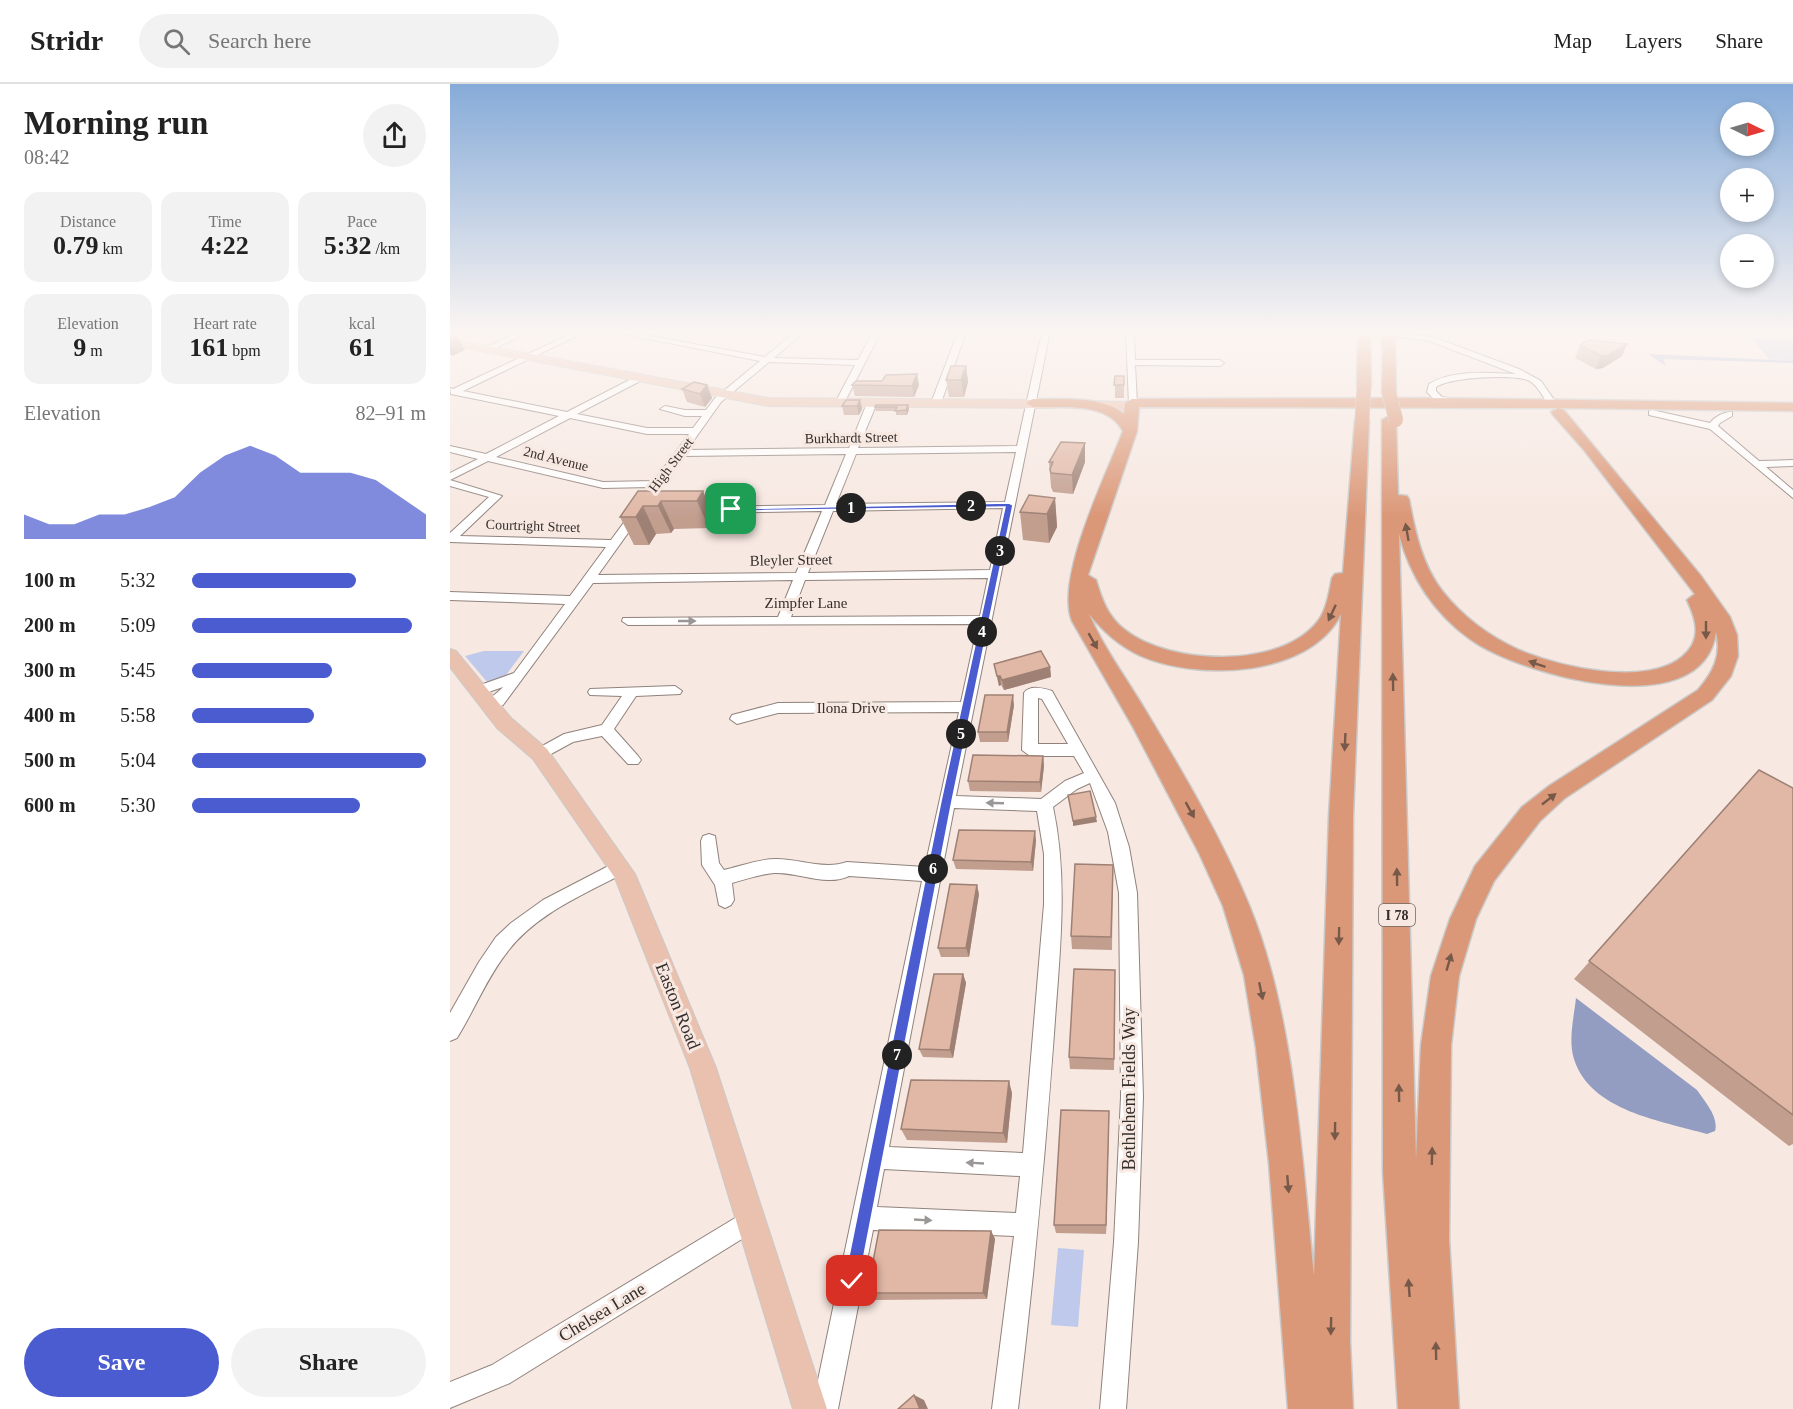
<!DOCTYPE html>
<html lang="en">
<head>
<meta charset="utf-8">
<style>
	:root { --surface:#fff; --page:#f2f2f2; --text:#222; --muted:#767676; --line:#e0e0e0; --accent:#4b5bd0 }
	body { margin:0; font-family:"Times New Roman",serif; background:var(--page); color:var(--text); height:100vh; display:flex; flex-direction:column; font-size:22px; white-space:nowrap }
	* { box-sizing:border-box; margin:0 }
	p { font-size:20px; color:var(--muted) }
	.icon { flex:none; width:33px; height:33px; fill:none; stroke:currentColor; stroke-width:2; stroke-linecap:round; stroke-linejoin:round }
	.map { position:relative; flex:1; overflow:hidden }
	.drawer { display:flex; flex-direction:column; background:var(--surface); width:450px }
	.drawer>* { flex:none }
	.needle { width:39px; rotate:95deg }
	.tools { position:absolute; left:1270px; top:18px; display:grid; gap:12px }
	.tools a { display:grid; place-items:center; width:54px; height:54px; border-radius:50%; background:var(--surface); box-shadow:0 3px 9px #0003; font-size:30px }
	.pin { position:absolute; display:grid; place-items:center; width:51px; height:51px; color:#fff; margin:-26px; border-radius:12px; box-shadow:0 3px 9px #0006 }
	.km { position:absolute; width:30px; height:30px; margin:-15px; border-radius:50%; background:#222; color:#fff; font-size:16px; line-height:30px; text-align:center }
	.round { display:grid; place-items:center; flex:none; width:63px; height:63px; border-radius:32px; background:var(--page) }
	.summary { display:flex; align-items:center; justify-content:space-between; height:102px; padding:0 24px }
	h1 { font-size:33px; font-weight:800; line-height:45px }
	.stats { display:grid; grid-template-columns:repeat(3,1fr); gap:9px; height:102px; padding:6px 24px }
	.stats div { display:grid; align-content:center; border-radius:15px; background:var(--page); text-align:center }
	.stats b { font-size:26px; font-weight:800 }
	.stats small { font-size:16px; font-weight:400 }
	.stats p { font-size:16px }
	.chart { height:168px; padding:12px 24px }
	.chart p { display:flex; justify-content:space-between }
	.chart svg { width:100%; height:108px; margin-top:6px; fill:var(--accent); opacity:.7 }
	.cta { display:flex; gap:12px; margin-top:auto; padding:12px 24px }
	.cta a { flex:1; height:69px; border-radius:36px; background:var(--accent); color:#fff; font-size:24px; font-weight:800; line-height:69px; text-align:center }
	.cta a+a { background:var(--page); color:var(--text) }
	ul { padding:0 24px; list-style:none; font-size:20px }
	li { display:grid; grid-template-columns:96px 72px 1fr; align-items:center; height:45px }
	li i { height:15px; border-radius:8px; background:var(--accent) }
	header { display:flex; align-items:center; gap:36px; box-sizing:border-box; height:84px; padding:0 30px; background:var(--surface); border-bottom:2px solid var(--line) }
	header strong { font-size:28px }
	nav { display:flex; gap:33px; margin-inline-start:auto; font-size:21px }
	.search { width:420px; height:54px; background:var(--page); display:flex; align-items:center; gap:15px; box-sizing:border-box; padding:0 21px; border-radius:33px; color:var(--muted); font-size:22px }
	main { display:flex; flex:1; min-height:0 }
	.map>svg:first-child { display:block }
</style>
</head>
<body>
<header>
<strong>Stridr</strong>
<div class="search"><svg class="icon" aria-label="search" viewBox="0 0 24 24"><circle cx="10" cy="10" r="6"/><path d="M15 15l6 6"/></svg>Search here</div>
<nav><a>Map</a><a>Layers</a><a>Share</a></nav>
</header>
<main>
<section class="drawer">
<div class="summary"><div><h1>Morning run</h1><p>08:42</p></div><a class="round"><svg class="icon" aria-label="share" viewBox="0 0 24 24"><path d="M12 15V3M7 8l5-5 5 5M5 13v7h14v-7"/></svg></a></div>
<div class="stats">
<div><p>Distance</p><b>0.79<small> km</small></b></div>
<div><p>Time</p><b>4:22</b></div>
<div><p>Pace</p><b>5:32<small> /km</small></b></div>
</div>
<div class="stats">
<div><p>Elevation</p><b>9<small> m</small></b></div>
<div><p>Heart rate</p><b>161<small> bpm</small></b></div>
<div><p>kcal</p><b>61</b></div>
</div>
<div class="chart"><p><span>Elevation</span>82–91 m</p>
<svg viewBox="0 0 160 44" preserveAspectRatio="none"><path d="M0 44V34L10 38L20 38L30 34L40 34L50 31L60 27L70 17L80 10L90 6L100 10L110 17L120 17L130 17L140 20L150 27L160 34V44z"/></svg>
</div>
<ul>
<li><b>100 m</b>5:32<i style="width:70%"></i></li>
<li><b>200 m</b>5:09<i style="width:94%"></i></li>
<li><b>300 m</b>5:45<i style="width:60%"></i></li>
<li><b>400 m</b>5:58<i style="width:52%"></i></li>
<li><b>500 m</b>5:04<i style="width:100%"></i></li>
<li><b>600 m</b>5:30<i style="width:72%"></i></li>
</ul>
<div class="cta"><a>Save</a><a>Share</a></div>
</section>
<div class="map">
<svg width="1343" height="1325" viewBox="0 0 1343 1325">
	<rect width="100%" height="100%" fill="#f7e8e1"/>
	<g fill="#bfc9ec">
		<path d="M1301,253L1343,256V277L1319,275Z"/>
		<path d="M34,567H74L53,595L38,599L15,572Z"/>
		<path d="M608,1164L634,1166L628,1243L601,1241Z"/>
	</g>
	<path fill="#a7b2d6" d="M1198,270L1343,277V279L1213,275L1216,282Z"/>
	<path fill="#939dc1" d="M1126,914L1247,1006C1255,1018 1269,1033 1265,1047L1257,1050C1212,1037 1140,1027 1124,975C1118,956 1124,933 1126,914Z"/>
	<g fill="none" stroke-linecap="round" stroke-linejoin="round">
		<g stroke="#90827c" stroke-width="2">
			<g id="minor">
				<path d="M0,248H10L0,253Z"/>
				<path d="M68,248H78L42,266L35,264Z"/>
				<path d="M125,248H135L13,307L117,328L191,290L195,293L194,295L127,330L197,344H243L252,332H235L210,325L215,322L235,326H256L265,314L310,277L163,248H179L315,273L345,248H354L324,274L408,276L423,248H431L393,321L385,319L405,281L319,278L271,318L237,366L399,364L417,319L422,316L427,319L408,364L567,362L592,248H600L506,712L591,715L615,697L634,689L624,672H580L572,666L574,609C579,601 594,604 602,607L665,719L679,763L687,809L693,1013L688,1158L676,1325H650L664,1158L671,1013L669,809L658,748L640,699L627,705L603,723C619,798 609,874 604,950C595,1075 583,1200 568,1325H542L564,1152L423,1146L388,1325H362L472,797L399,792C376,803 349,788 324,789C311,790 296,795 282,799L284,816L281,821L275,824L269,821L265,801L252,781L251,757L253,752L259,750L265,752L269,779L274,786C291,782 309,775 326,775C350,775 374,786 397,778L475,783L509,628L328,629L287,640L280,635L282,631L328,619L511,618L528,540L178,541L172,537L173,534L328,533L343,496L143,499L53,621L40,627L35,626L33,622C36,616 47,610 53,603L27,612L22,610L20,607L22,604L64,589L115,520L0,516V508L120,512L156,463L0,458V449L39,413L0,402V389L28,375L0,368V362L36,370L109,332L1,310L0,304L3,305ZM120,334L197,350H239L204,397L153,398L46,373ZM566,368L555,418L386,420L406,370ZM396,370L375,421L241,423L236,426L241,429L372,427L346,489L148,491L233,372ZM38,377L153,404L200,403L161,456L10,452L52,412L0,396ZM553,424L540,486L358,489L383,427ZM538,494L530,532L341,533L355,496ZM588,614L592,615L618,660H588ZM504,724L587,727L594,770V820L573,1069L439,1063ZM434,1085L570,1092L566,1129L427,1123Z"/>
				<path d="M508,248H516L491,319L483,321L481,319Z"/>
				<path d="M676,248H684L685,276H770L774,279L770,282L685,281L687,319L679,321Z"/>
				<path d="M920,248H941L983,253L1069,285L1091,297L1107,320L1099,322C1093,313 1086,297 1074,295C1056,291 1002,293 986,303V307L992,313L1008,316V320L986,317L977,308L979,300C1003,285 1038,289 1066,290L979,257Z"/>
				<path d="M1202,326L1260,339C1264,333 1275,327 1282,328V332L1270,339L1268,342L1309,377L1343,376V382L1316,383L1343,406V414L1260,345L1199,331V327Z"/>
				<path d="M225,602L232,607L230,610L186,612L164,645L188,672L191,676L188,680H178L152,652L123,658L90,676L82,670L85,666L114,650L152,641L172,612L140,611L138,608L140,605Z"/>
				<path d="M170,776L176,778L179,783L176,788C135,810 87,829 58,867C37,893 25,925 7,954L0,957V929L29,878L46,853L61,839L93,816Z"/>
				<path d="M300,1125L308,1129L312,1137L308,1145L60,1299L0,1324V1298L42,1281Z"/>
			</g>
		</g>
		<g stroke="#cac9c8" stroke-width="2">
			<g id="major">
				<path d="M0,255L318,314L604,316L610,320L604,324L318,322L0,261Z"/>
				<path d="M633,317L682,318L688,322L682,326L629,324L627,321Z"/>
				<path d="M0,565L6,567L61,634L97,665L185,790L266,984L377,1325H343L240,984L165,794L83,675L47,644L0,583Z"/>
			</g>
		</g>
		<g stroke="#cac9c8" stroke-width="3">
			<g id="highway">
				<path d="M908,248H920L921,302L914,306L907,302Z"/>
				<path d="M939,259L945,263L946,309L939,313L932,309L933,263Z"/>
				<path d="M975,314L1343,319V327L1108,324L1113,325L1251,492L1280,533L1287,551L1288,572L1281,592L1262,616L1115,714L1090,737L1044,797L1026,835L1009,892L1001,961L999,1155L1009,1325H948L933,1088L932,336L939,332L946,336L948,411L957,412L959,415C965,448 972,481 993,508C1013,533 1040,553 1069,566C1110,583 1195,603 1232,573C1252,556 1247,537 1237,516L1245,510L1134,366L1103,331L1101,328L1108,324L689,323L687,347L638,491L646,496C652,516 658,533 675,546C719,581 831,586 868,537C877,525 879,508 882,494L885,490L893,489L905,336L912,332L919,336L903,732L900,1258L903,1325H838L819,1079L806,964L794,891L773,822L749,769L683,643L622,537C605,494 656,392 673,347C657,317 612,324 583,323L576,319L583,315C612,316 650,311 674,330L675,319L682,315ZM949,450C960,492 984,529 1020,555C1068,590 1253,643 1266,548C1272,572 1263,588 1248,606L1099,702L1072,723L1025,782L1000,835L981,892L971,961L966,1076ZM639,530C653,547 669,562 691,572C748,597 860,593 891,530L879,732L864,1192C852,1075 844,929 799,821C771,753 732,687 694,624C676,594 653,563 639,530Z"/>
			</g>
		</g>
		<use href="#minor" fill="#fff" fill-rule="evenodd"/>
		<use href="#major" fill="#e9c1ae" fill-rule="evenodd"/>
		<use href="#highway" fill="#db9878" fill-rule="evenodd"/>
		<g stroke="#cac9c8" stroke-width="15" stroke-linecap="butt">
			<g id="highway-bridge">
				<path d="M937,248L939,263"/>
				<path d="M939,309L946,336"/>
				<path d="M912,336L914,302"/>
			</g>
		</g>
		<use href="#highway-bridge" stroke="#db9878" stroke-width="14"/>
	</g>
	<g fill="#c29e8f">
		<path d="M1130,261L1172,272L1153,284L1146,285L1125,274Z"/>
		<path d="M516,282L518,298L514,313H499L496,296Z"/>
		<rect x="665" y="292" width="9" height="22"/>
		<path d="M257,301L262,314L255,323L237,318L232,305Z"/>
		<path d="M402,301H469L464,313L405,312Z"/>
		<path d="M410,316L412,325L409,331H394L392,322Z"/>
		<path d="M426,321L459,325L457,331H446V327H426L425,323Z"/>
		<path d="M599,378H635L623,410L603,408L601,403Z"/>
		<path d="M188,407H253L264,434L259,444L224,445L221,449L206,450L199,461H184L170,433Z"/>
		<path d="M605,414L607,443L599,459L573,456L570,428Z"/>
		<path d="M544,580L600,583L601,593L554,606L551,601L549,602Z"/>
		<path d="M564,621L558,658H530L528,648Z"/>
		<path d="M593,672L594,682L591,708L520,707L518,697Z"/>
		<path d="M1309,686L1343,704V1060L1339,1062L1124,895Z"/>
		<path d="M586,756L583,787L506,785L503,776Z"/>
		<path d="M663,781L662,866L622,865L621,852Z"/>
		<path d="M529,810L519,873H491L488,864Z"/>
		<path d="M513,890L516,899L503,974L473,973L469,965Z"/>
		<path d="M665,899L664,986L620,985L619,973Z"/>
		<path d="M562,1009L557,1059L457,1056L451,1045Z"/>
		<path d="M659,1038L656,1150L606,1149L604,1141Z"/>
		<path d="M541,1147L545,1155L537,1215L425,1216L417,1209Z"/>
	</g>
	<g fill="#9e8174">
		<path d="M6,250L15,266L2,272L0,269V252Z"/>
		<path d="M1177,260L1172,272L1153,284L1146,285L1151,272Z"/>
		<path d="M516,282L518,298L514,313L511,296Z"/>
		<path d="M467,290L469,301L464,313L462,302Z"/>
		<path d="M257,301L262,314L255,323L250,310Z"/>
		<path d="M410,316L412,325L409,331L407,322Z"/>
		<path d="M458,321L459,325L457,331L456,326Z"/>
		<path d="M635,359V378L623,410L622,391Z"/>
		<path d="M253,407L264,434L259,444L247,417Z"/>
		<path d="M605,414L607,443L599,459L597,430Z"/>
		<path d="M211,417L224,445L221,449L208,422Z"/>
		<path d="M193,422L206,450L199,461L186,433Z"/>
		<path d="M600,583L601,593L554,606L552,596Z"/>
		<path d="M547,592H550L551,601L549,602Z"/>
		<path d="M563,611L564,621L558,658L557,648Z"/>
		<path d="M593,672L594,682L591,708L590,698Z"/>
		<path d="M646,733L647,738L623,742V737Z"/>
		<path d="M585,747L586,756L583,787L581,778Z"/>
		<path d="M527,801L529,810L519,873L516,864Z"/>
		<path d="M513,890L516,899L503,974L500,966Z"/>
		<path d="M559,997L562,1009L557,1059L553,1049Z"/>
		<path d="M659,1027V1038L656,1150V1141Z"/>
		<path d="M541,1147L545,1155L537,1215L533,1209Z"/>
		<path d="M464,1311L474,1316L478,1325H470Z"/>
	</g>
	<g fill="#e1b8a6" stroke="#9e8174" stroke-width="1.5">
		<path d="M1138,256L1177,260L1158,271L1151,272L1130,261Z"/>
		<path d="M501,282H516L511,296H496Z"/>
		<path d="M467,290L462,302L402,301L406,297H432L436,291Z"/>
		<path d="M665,292H674V301H664Z"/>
		<path d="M244,298L257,301L250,310L232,305Z"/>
		<path d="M396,316H410L407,322H392Z"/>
		<path d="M426,321H458L456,326L445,327L447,323H425Z"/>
		<path d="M611,358L635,359L622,391L601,389L600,385L603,378H599Z"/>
		<path d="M188,407H253L247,417H211L208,422H193L186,433H170Z"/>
		<path d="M579,411L605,414L597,430L570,428Z"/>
		<path d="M591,567L600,583L552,596L550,592H547L544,580Z"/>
		<path d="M535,611H563L557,648H528Z"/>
		<path d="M523,671L593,672L590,698L518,697Z"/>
		<path d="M1309,686L1343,704V1031L1139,877Z"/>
		<path d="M640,707L646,733L623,737L618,711Z"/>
		<path d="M509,746L585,747L581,778L503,776Z"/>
		<path d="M625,780L663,781L661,853L621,852Z"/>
		<path d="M500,800L527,801L516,864H488Z"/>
		<path d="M624,885L665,886L664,975L619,973Z"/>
		<path d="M484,890H513L500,966L469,965Z"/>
		<path d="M461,996L559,997L553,1049L451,1045Z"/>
		<path d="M611,1026L659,1027L656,1141H604Z"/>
		<path d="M429,1146L541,1147L533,1209H417Z"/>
		<path d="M464,1311L470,1325H448Z"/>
	</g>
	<defs><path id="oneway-solid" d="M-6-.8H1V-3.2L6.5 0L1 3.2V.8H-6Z" transform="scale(1.5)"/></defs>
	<g fill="#77594a">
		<use href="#oneway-solid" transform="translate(957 448) rotate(-100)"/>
		<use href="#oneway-solid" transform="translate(882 529) rotate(115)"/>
		<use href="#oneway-solid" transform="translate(1256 546) rotate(90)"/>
		<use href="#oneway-solid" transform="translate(643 557) rotate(60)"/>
		<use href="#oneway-solid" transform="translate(1087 580) rotate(-161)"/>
		<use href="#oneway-solid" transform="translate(943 598) rotate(-91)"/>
		<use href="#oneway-solid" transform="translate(895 658) rotate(93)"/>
		<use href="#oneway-solid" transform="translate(1099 715) rotate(-38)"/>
		<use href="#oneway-solid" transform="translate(740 726) rotate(61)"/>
		<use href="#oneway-solid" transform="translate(947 793) rotate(-91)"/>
		<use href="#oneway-solid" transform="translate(889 852) rotate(91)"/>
		<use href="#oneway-solid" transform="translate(999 878) rotate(-74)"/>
		<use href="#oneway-solid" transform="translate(811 907) rotate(78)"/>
		<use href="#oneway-solid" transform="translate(949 1009) rotate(-91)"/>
		<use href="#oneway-solid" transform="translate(885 1047) rotate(91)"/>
		<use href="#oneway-solid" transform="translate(982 1072) rotate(-89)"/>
		<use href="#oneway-solid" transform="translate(838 1100) rotate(85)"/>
		<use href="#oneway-solid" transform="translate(959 1204) rotate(-94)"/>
		<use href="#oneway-solid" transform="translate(881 1242) rotate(91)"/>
		<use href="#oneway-solid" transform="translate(986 1267) rotate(-91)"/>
	</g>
	<g fill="#9a9796">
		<use href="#oneway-solid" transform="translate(237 537)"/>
		<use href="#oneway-solid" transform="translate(545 719) rotate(-178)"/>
		<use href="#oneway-solid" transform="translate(525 1079) rotate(-177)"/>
		<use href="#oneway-solid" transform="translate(473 1136) rotate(3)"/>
	</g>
	<linearGradient id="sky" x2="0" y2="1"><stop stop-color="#86abd8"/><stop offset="0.57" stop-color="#fbf5f2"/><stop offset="1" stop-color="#fbf5f2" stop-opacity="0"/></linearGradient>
	<rect width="1343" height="433" fill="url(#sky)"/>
	<path fill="#4b5bd0" stroke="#fff" stroke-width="1.5" d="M559,419L563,421L502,717L409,1197L407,1203L402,1205L396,1203L394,1197L491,717L555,423L281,427L278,425Z"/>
	<g text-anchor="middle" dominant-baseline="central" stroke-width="6" stroke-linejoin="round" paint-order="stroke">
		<g font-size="14" fill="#352f2c" stroke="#f7e8e1">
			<text transform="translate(401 354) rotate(-1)">Burkhardt Street</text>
			<text transform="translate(106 375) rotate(14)">2nd Avenue</text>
			<text transform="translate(221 381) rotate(-53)">High Street</text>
			<text transform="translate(83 442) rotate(2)">Courtright Street</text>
		</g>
		<rect fill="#f7e8e1" stroke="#6f6662" stroke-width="1.5" x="929" y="820" width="36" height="22" rx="4.5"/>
		<g font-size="14" font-weight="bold" fill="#352f2c">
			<text x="947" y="831">I 78</text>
		</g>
		<g font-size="15" fill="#352f2c" stroke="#f7e8e1">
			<text transform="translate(341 476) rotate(-1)">Bleyler Street</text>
			<text x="356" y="519">Zimpfer Lane</text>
			<text x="401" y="624">Ilona Drive</text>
		</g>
		<g font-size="18" fill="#352f2c" stroke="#f7e8e1">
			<text transform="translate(228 922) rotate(68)">Easton Road</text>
			<text transform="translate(679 1005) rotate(-90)">Bethlehem Fields Way</text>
			<text transform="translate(152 1228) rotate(-31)">Chelsea Lane</text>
		</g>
	</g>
</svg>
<div class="tools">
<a><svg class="needle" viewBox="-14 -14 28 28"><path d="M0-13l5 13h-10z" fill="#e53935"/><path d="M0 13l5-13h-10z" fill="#767676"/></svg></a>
<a>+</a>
<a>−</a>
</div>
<div class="pin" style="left:281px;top:425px;background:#1e9e55"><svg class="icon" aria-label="arrive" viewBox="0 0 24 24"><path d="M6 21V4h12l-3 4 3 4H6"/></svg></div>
<div class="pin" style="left:402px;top:1197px;background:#d93025"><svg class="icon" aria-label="check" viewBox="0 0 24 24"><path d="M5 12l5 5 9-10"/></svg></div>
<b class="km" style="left:401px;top:424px">1</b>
<b class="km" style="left:521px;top:422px">2</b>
<b class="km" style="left:550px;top:467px">3</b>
<b class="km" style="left:532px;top:548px">4</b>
<b class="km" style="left:511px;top:650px">5</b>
<b class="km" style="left:483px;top:785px">6</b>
<b class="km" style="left:447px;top:971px">7</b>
</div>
</main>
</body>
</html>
